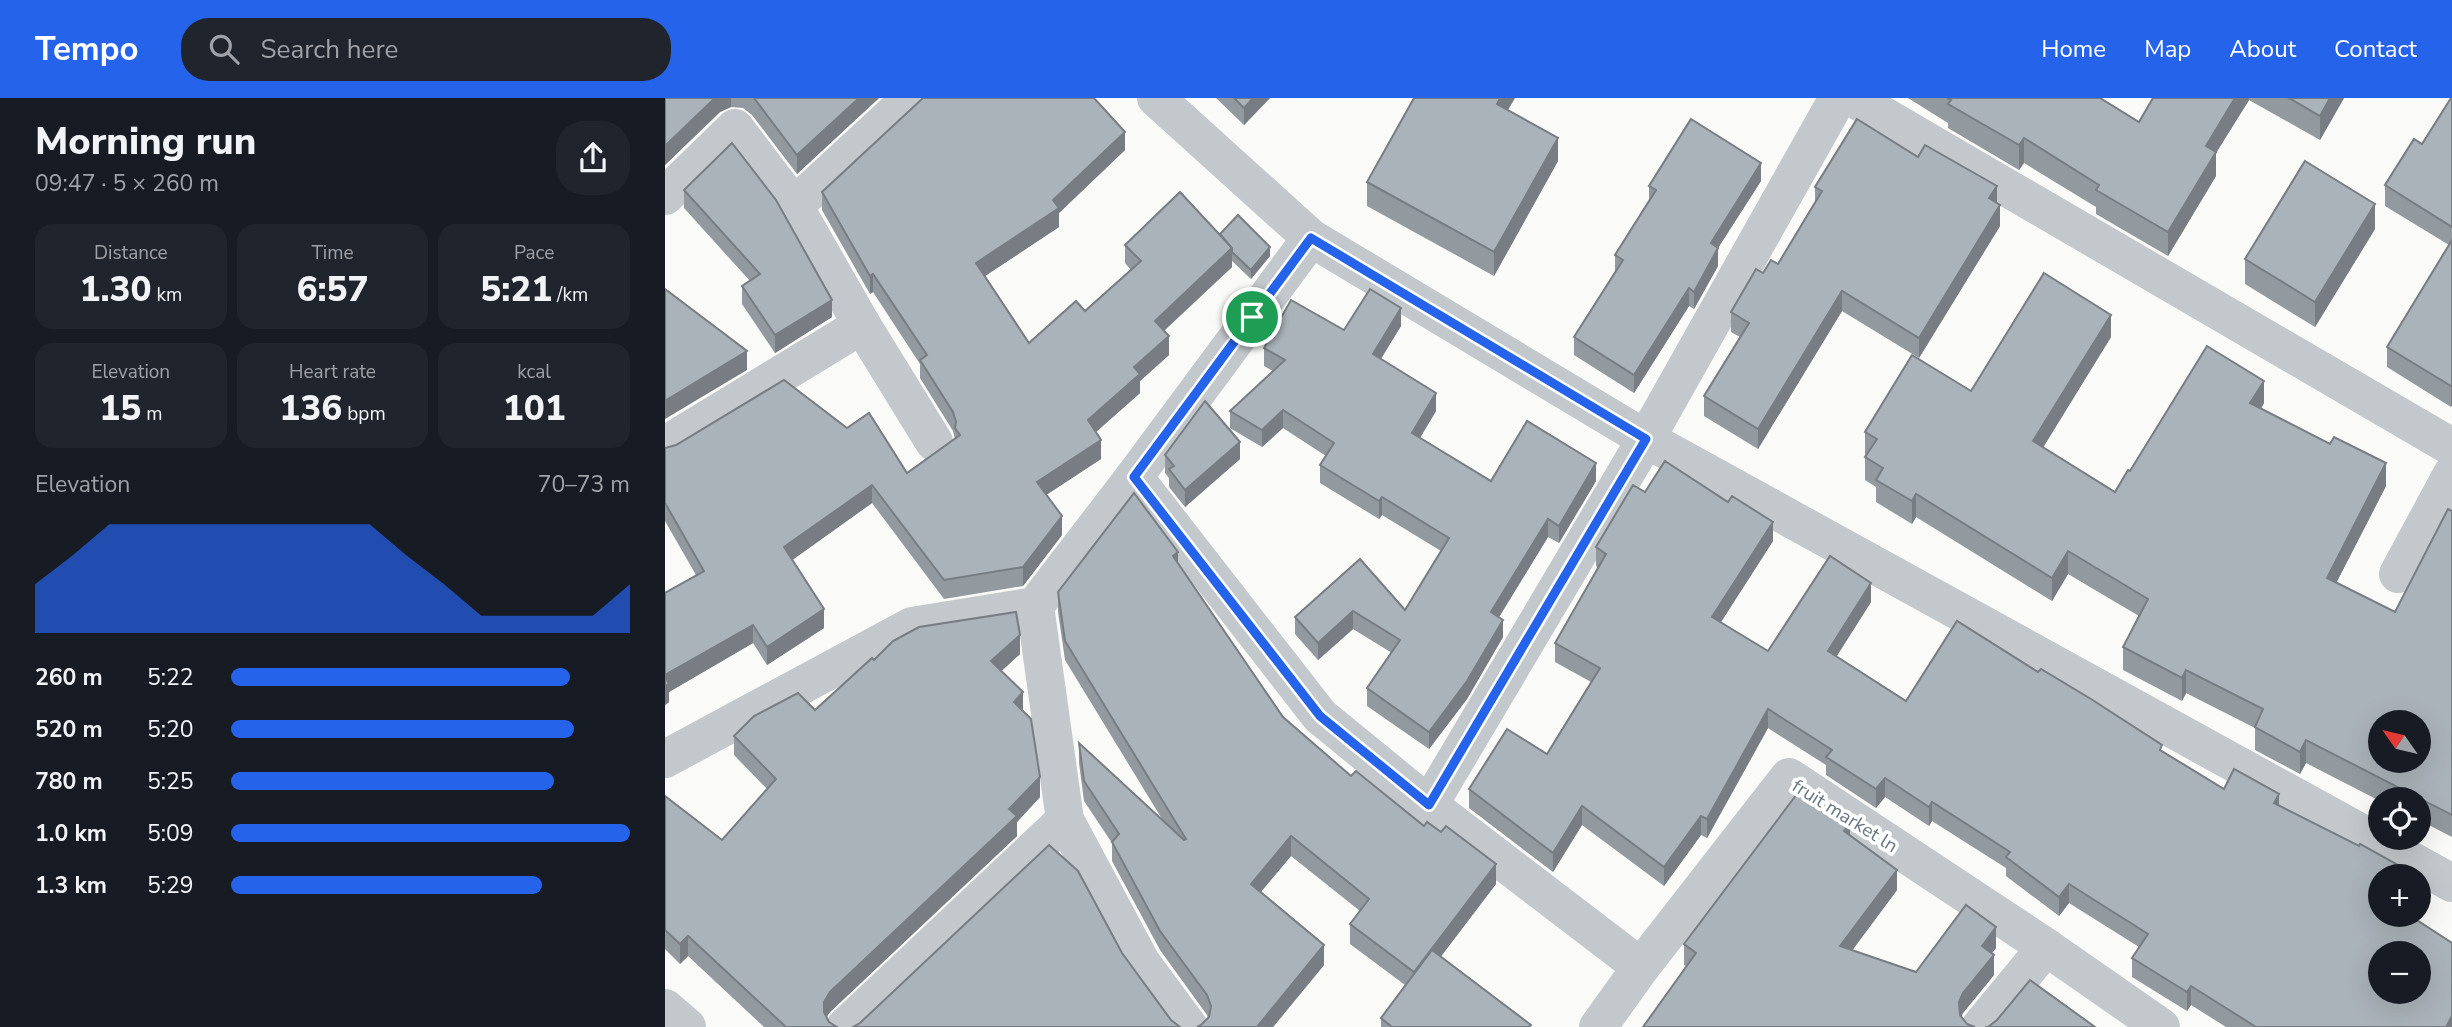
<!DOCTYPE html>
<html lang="en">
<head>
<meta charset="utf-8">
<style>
	:root { --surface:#171b24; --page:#20242c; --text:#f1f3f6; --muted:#9ea1a6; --accent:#2563eb }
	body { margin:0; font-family:"Nunito Sans",sans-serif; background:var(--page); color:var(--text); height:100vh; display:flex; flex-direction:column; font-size:26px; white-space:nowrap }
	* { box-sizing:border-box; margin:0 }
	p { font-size:23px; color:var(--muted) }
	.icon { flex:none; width:38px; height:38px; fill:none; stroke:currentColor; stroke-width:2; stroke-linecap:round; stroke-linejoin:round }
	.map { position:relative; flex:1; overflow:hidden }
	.drawer { display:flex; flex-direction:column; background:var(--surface); width:665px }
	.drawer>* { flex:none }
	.needle { width:46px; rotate:304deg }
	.controls { position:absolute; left:1703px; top:612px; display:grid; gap:14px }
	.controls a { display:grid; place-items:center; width:63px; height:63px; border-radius:50%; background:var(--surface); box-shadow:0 7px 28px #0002; font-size:35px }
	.pin { position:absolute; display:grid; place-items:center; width:60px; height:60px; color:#fff; margin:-30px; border:4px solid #fff; border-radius:50%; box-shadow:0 2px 7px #0007 }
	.round { display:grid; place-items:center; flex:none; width:74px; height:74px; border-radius:28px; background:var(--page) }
	.head { display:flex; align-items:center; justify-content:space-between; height:119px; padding:0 35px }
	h1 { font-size:38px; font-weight:800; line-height:52px }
	.stats { display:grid; grid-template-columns:repeat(3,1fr); gap:10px; height:119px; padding:7px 35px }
	.stats div { display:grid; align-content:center; border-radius:18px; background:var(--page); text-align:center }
	.stats b { font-size:35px; font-weight:800 }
	.stats small { font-size:19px; font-weight:400 }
	.stats p { font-size:19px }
	.chart { height:196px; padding:14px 35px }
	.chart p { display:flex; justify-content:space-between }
	.chart svg { width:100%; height:126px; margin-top:7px; fill:var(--accent); opacity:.7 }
	ul { padding:0 35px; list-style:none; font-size:23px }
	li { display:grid; grid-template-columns:112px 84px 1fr; align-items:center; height:52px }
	li i { height:18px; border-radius:9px; background:var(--accent) }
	header { display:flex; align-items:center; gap:42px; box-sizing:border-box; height:98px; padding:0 35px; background:var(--accent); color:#fff }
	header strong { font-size:33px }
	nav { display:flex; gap:38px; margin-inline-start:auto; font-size:24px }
	.search { width:490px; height:63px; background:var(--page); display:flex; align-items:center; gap:18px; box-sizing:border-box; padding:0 24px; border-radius:28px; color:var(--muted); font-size:26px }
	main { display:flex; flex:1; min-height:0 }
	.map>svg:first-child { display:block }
</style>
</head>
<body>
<header>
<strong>Tempo</strong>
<div class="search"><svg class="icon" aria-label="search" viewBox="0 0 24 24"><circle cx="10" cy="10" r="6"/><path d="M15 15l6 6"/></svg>Search here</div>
<nav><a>Home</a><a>Map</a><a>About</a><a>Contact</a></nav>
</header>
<main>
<section class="drawer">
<div class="head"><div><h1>Morning run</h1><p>09:47 · 5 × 260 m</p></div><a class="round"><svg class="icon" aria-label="share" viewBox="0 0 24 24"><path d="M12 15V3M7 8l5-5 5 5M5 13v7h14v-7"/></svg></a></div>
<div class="stats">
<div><p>Distance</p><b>1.30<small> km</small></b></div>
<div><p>Time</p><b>6:57</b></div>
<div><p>Pace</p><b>5:21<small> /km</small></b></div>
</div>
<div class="stats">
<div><p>Elevation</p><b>15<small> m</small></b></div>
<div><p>Heart rate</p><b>136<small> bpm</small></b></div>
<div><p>kcal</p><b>101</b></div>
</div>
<div class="chart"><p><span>Elevation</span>70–73 m</p>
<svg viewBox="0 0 160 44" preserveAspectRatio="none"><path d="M0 44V27L10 17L20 6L30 6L40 6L50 6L60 6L70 6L80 6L90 6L100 17L110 27L120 38L130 38L140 38L150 38L160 27V44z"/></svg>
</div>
<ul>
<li><b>260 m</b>5:22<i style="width:85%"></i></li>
<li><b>520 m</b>5:20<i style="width:86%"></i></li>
<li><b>780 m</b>5:25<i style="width:81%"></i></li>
<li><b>1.0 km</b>5:09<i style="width:100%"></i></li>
<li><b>1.3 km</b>5:29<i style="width:78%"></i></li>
</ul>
</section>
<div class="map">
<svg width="1787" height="929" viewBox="0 0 1787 929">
	<rect width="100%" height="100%" fill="#fafaf8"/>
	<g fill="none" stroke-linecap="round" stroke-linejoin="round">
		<g stroke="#c3c8cc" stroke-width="38">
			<path d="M491,0L646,140L981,341L1787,785"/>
			<path d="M1188,0L1787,349"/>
			<path d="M0,98L70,30L129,108L246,0"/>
			<path d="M129,108L197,227L269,344"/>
			<path d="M0,347L197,227"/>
			<path d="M469,379L655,618L764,707L976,869"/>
			<path d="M1733,476L1787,376"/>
			<path d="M370,508L400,722L476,864L524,929"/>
			<path d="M0,661L247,528L370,508L469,379L646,140"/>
			<path d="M764,707L981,341L1173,0"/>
			<path d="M0,910L22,929"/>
			<path d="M180,929L400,722"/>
			<path d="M933,929L976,869L1124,679L1381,849L1496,929"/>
			<path d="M1315,929L1381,849"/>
		</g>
	</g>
	<g fill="#929a9f">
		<path d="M0,0H214L132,76L87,17L78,10L66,9L55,14L0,67Z"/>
		<path d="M551,0H605L579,27Z"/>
		<path d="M850,0L843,12L893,63L829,178L702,108V84Z"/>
		<path d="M1243,0H1435L1474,24L1488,0H1679L1655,42L1584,2L1551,55V78L1503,158L1431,116V109L1359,65L1354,72L1283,30V25Z"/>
		<path d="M1787,0V307L1786,309L1722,269V249L1784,147L1720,108V87L1757,46Z"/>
		<path d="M460,52L394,115V129L320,178L364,245L420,213L466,172L460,165V147L555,136L605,158L586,181L567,163V169L499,233L504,257L475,283V295L431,334L436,361L381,397L397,437L358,488L279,501L207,405L127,462L159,530L102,567L88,545L4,594V604L0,607V495L31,477L0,423V350L242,375L290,341L288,333L255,280V266L208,194L205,196L157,112V94Z"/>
		<path d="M1253,59L1332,105L1335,128L1254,260L1177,213L1093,351L1039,318V298L1075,239L1066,234V214L1098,175L1113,166L1150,104V89Z"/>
		<path d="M1096,83L1053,150V168L1029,211L1024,208L969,295L909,257V239L950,174V157L984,102V88Z"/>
		<path d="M19,92L167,219L110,255L77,206V188L85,183L19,110Z"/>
		<path d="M1710,131L1650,229L1580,186V161Z"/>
		<path d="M736,228L716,261L771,313L755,340L826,383H931L894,445L883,439L834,519L838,539L802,601L764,651L702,608V590L727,555L688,531L653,562L630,536V519L695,461L740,512L776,453L717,417L714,421L655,385V367L661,358L618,330L597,349L565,330V313L608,273L599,268V250L679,232Z"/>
		<path d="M1446,239L1378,349L1450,394L1465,373L1599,305L1596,311L1721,388L1671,485L1730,514L1787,413V739L1754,722V702H1715V703L1641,665L1635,676L1590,652V630L1521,595L1517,603L1458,572V549L1474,518L1403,476L1387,503L1251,419L1247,426L1211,404V389L1200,382V359L1201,357H1200V334Z"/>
		<path d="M500,357L575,361L520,409L504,389V380L500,375Z"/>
		<path d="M980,394L1108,443L1056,524L1103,553L1206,504L1171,559L1241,603L1497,653L1559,691L1614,708L1758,800L1715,817H1749L1747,820L1787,929H1561L1526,907L1522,913L1467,879V860L1474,849L1404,805L1394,818L1341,778V770L1267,723L1264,728L1220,699L1211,710L1161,677V667L1103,630L1042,740L1036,737L999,788L917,727L888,774L804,710V691L882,656L926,584L890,564V545L933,470L931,468V449Z"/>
		<path d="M513,465L618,619L686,678L831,786L776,858L866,929H716V920L740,887L685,846V826L695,813L626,758L595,794L659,867L608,929H532L536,927L543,920L542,917L495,852L447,763V745L419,703L414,665V645L497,721L400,562L393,514V494Z"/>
		<path d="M355,556L336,573L358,613L375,699L352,724V738L165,914L161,919L164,924L172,929H99L23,858L15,866L0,851V698L57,742L102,691L69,657V638L150,612L209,562Z"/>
		<path d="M1185,737L1232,792L1187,852L1251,874L1331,850L1327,855L1329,877L1298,915L1021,868L1019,867V846Z"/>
	</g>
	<g fill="#777d82">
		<path d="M50,0H66V9L55,14L0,67V48Z"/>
		<path d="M194,0H214L132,76V57Z"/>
		<path d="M588,0H605L579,27V10Z"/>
		<path d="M835,0H850L832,29V6Z"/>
		<path d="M1570,0H1584V2L1551,55V78L1503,158V134L1541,48Z"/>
		<path d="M1665,0H1679L1655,42V18Z"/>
		<path d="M460,34V52L394,115V129L311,184V165L388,102Z"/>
		<path d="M893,40V63L829,178V154Z"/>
		<path d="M1359,40V65L1354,72V47Z"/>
		<path d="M1096,65V83L1053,150V168L1029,211V194L1046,145Z"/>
		<path d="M1332,88V109L1324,100Z"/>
		<path d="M1710,106V131L1650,229V204Z"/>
		<path d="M1335,107V128L1254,260V240Z"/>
		<path d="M605,149V158L586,181V172Z"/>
		<path d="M567,150V169L490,241V223Z"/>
		<path d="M208,176V194L205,196V178Z"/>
		<path d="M1024,190V208L969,295V277Z"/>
		<path d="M1177,193V213L1093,351V331Z"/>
		<path d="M167,202V219L110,255V237Z"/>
		<path d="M736,210V228L708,273V256Z"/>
		<path d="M1446,217V239L1368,366V343Z"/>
		<path d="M504,238V257L475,283V295L423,341V322L469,269Z"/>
		<path d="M82,253V272L0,321V303Z"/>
		<path d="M1599,283V305L1585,328V305Z"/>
		<path d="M1787,287V307L1786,309V288Z"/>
		<path d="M771,295V313L747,353V335Z"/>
		<path d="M618,312V330L597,349V332Z"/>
		<path d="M436,342V361L372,403V384Z"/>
		<path d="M575,344V361L520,409V392Z"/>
		<path d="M931,365V383L894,445V428Z"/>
		<path d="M1721,365V388L1662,503V480Z"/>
		<path d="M207,387V405L119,468V449Z"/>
		<path d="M1251,396V419L1247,426V403Z"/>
		<path d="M717,399V417L714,421V403Z"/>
		<path d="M397,418V437L358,488V469Z"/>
		<path d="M883,421V439L826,532V514Z"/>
		<path d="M1108,424V443L1047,538V519Z"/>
		<path d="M1403,453V476L1387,503V480Z"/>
		<path d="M513,454V474L508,458Z"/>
		<path d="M1206,485V504L1163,572V553Z"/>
		<path d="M159,511V530L102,567V549Z"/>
		<path d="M688,513V531L653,562V545Z"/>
		<path d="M838,522V539L802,601L764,651V634Z"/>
		<path d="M88,527V545L4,594V604L0,607V577Z"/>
		<path d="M355,537V556L326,583V563Z"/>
		<path d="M1521,572V595L1517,603V580Z"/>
		<path d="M358,594V613L349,604Z"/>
		<path d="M1103,611V630L1042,740V721Z"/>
		<path d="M1641,642V665L1635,676V654Z"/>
		<path d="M375,679V699L352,724V738L165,914L159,923V904L165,894L344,711Z"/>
		<path d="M1220,680V699L1211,710V691Z"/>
		<path d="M1614,696V715L1609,705Z"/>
		<path d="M1267,704V723L1264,728V709Z"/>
		<path d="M917,708V727L888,774V755Z"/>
		<path d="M1036,718V737L999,788V769Z"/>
		<path d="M1185,725V745L1179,733Z"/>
		<path d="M626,738V758L586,806V786Z"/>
		<path d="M831,766V786L749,894V874Z"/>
		<path d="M1232,772V792L1175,869V848Z"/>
		<path d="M1758,781V800L1754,809V790Z"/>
		<path d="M1404,786V805L1394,818V799Z"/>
		<path d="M1331,829V850L1317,868V848Z"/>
		<path d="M23,838V858L15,866V846Z"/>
		<path d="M659,847V867L608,929H592Z"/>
		<path d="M1329,857V877L1298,915L1294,925V904L1298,895Z"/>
		<path d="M1526,888V907L1522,913V894Z"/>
		<path d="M1787,918V929H1781Z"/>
	</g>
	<g fill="#aab3b9" stroke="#777d82" stroke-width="2" fill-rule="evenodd">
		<path d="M0,0H50L0,48Z"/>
		<path d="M89,0H194L132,57Z"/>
		<path d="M258,0H429L460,34L388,102L394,110L311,165L364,245L411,203L420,213L476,163L460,147L515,94L567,150L490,223L504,238L469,269L475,276L423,322L436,342L372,384L397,418L358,469L279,482L207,387L119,449L159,511L102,549L88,527L0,577V495L39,473L0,405V350L11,347L119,282L182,330L204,315L242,375L295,337L290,330L291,324L288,314L255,262L262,257L208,176L205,178L157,94Z"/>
		<path d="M569,0H588L579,10Z"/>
		<path d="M749,0H835L832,6L893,40L829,154L702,84Z"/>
		<path d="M1282,0H1435L1474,24L1488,0H1570L1541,48L1551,54L1503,134L1431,92L1434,87L1359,40L1354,47L1283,6L1286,2Z"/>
		<path d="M1624,0H1665L1655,18Z"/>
		<path d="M1786,0H1787V129L1720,87L1749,41L1757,46Z"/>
		<path d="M1026,21L1096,65L1046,145L1053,150L1029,194L1024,190L969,277L909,239L958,162L950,157L991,92L984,88Z"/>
		<path d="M1192,21L1253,59L1260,47L1332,88L1324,100L1335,107L1254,240L1177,193L1093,331L1039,298L1084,225L1066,214L1091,171L1098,175L1106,162L1113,166L1157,93L1150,89Z"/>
		<path d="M67,45L111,102L167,202L110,237L77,188L95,176L19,92Z"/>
		<path d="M1640,63L1710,106L1650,204L1580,161Z"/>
		<path d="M573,117L605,149L586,172L567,154V150L555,136Z"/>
		<path d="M1787,142V287L1786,288L1722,249Z"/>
		<path d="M1379,175L1446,217L1368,343L1450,394L1463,372L1465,373L1542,248L1599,283L1585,305L1665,346L1669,339L1721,365L1662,480L1730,514L1783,411L1787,413V717L1641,642L1635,654L1590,629L1598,611L1521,572L1517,580L1458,549L1483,501L1403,453L1387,480L1251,396L1247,403L1211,382L1218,370L1200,359L1212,341L1200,334L1247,257L1306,293ZM1715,625H1754V663H1715Z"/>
		<path d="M0,191L82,253L0,303Z"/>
		<path d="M705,191L736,210L708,256L771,295L747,335L826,383L862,323L931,365L894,428L883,421L826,514L838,522L802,583L764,634L702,590L735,542L688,513L653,545L630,519L695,461L740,512L784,440L717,399L714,403L655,367L669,345L618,312L597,332L565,313L620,262L599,250L626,202L679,232Z"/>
		<path d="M540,303L575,344L520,392L504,371L509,368L500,357Z"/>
		<path d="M1000,363L1063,404L1067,398L1108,424L1047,519L1103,553L1165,458L1206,485L1163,553L1241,603L1292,523L1373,574L1376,571L1426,601L1497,647L1495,652L1559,691L1569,671L1614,696L1609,705L1694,748L1695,746L1758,781L1754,790V779H1715V817H1744L1787,845V918L1781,929H1591L1526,888L1522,894L1467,860L1483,836L1404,786L1394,799L1341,759L1345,754L1267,704L1264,709L1220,680L1211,691L1161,659L1167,652L1103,611L1042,721L1036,718L999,769L917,708L888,755L804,691L842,631L882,656L935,570L890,545L941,456L931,449L968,387L980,394ZM1715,856H1754V894H1715Z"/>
		<path d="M469,395L513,454L508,458L618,619L686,678L691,673L759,728L762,724L776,734L781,728L831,766L749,874L685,826L704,801L626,738L586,786L659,847L592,929H532L536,927L544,919L546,908L542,897L495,833L447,744L454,736L419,683L414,645L519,742L521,741L400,543L393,494Z"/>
		<path d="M351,514L355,537L326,563L358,594L349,604L366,621L375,679L344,711L352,718L165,894L159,904V914L164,924L172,929H121L23,838L15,846L0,832V698L57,742L111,681L69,638L89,618L133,595L150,612L207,560L209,562L228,543L254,529Z"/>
		<path d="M0,578L4,586L0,588Z"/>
		<path d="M1135,692L1185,725L1179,733L1232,772L1175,848L1251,874L1301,807L1331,829L1317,848L1329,857L1298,895L1294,904L1295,917L1302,926L1310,929H978L1031,855L1019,846Z"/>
		<path d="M384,747L413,773L457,855L506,922L515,929H188L195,925Z"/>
		<path d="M767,852L866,927L864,929H727L716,920Z"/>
		<path d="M1365,882L1430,929H1320H1323L1332,922Z"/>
	</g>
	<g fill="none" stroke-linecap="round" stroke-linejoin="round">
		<g stroke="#fff" stroke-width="14">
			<path id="route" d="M646,140L981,341L764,707L655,618L469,379Z"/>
		</g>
		<use href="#route" stroke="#2563eb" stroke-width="9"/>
	</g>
	<g text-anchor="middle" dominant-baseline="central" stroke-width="7" stroke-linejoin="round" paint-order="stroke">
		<g font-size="19" fill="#657683" stroke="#fff">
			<text transform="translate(1180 718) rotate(32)">fruit market ln</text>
		</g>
	</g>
</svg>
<div class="controls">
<a><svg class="needle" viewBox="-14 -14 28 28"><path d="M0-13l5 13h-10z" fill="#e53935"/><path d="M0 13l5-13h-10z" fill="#9ea1a6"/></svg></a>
<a><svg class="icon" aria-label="locate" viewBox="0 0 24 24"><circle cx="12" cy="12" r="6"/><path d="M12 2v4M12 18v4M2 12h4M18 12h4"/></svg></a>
<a>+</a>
<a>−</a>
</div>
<div class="pin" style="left:587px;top:219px;background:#1e9e55"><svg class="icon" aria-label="arrive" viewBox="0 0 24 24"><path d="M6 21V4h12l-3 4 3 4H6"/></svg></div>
</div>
</main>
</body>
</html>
